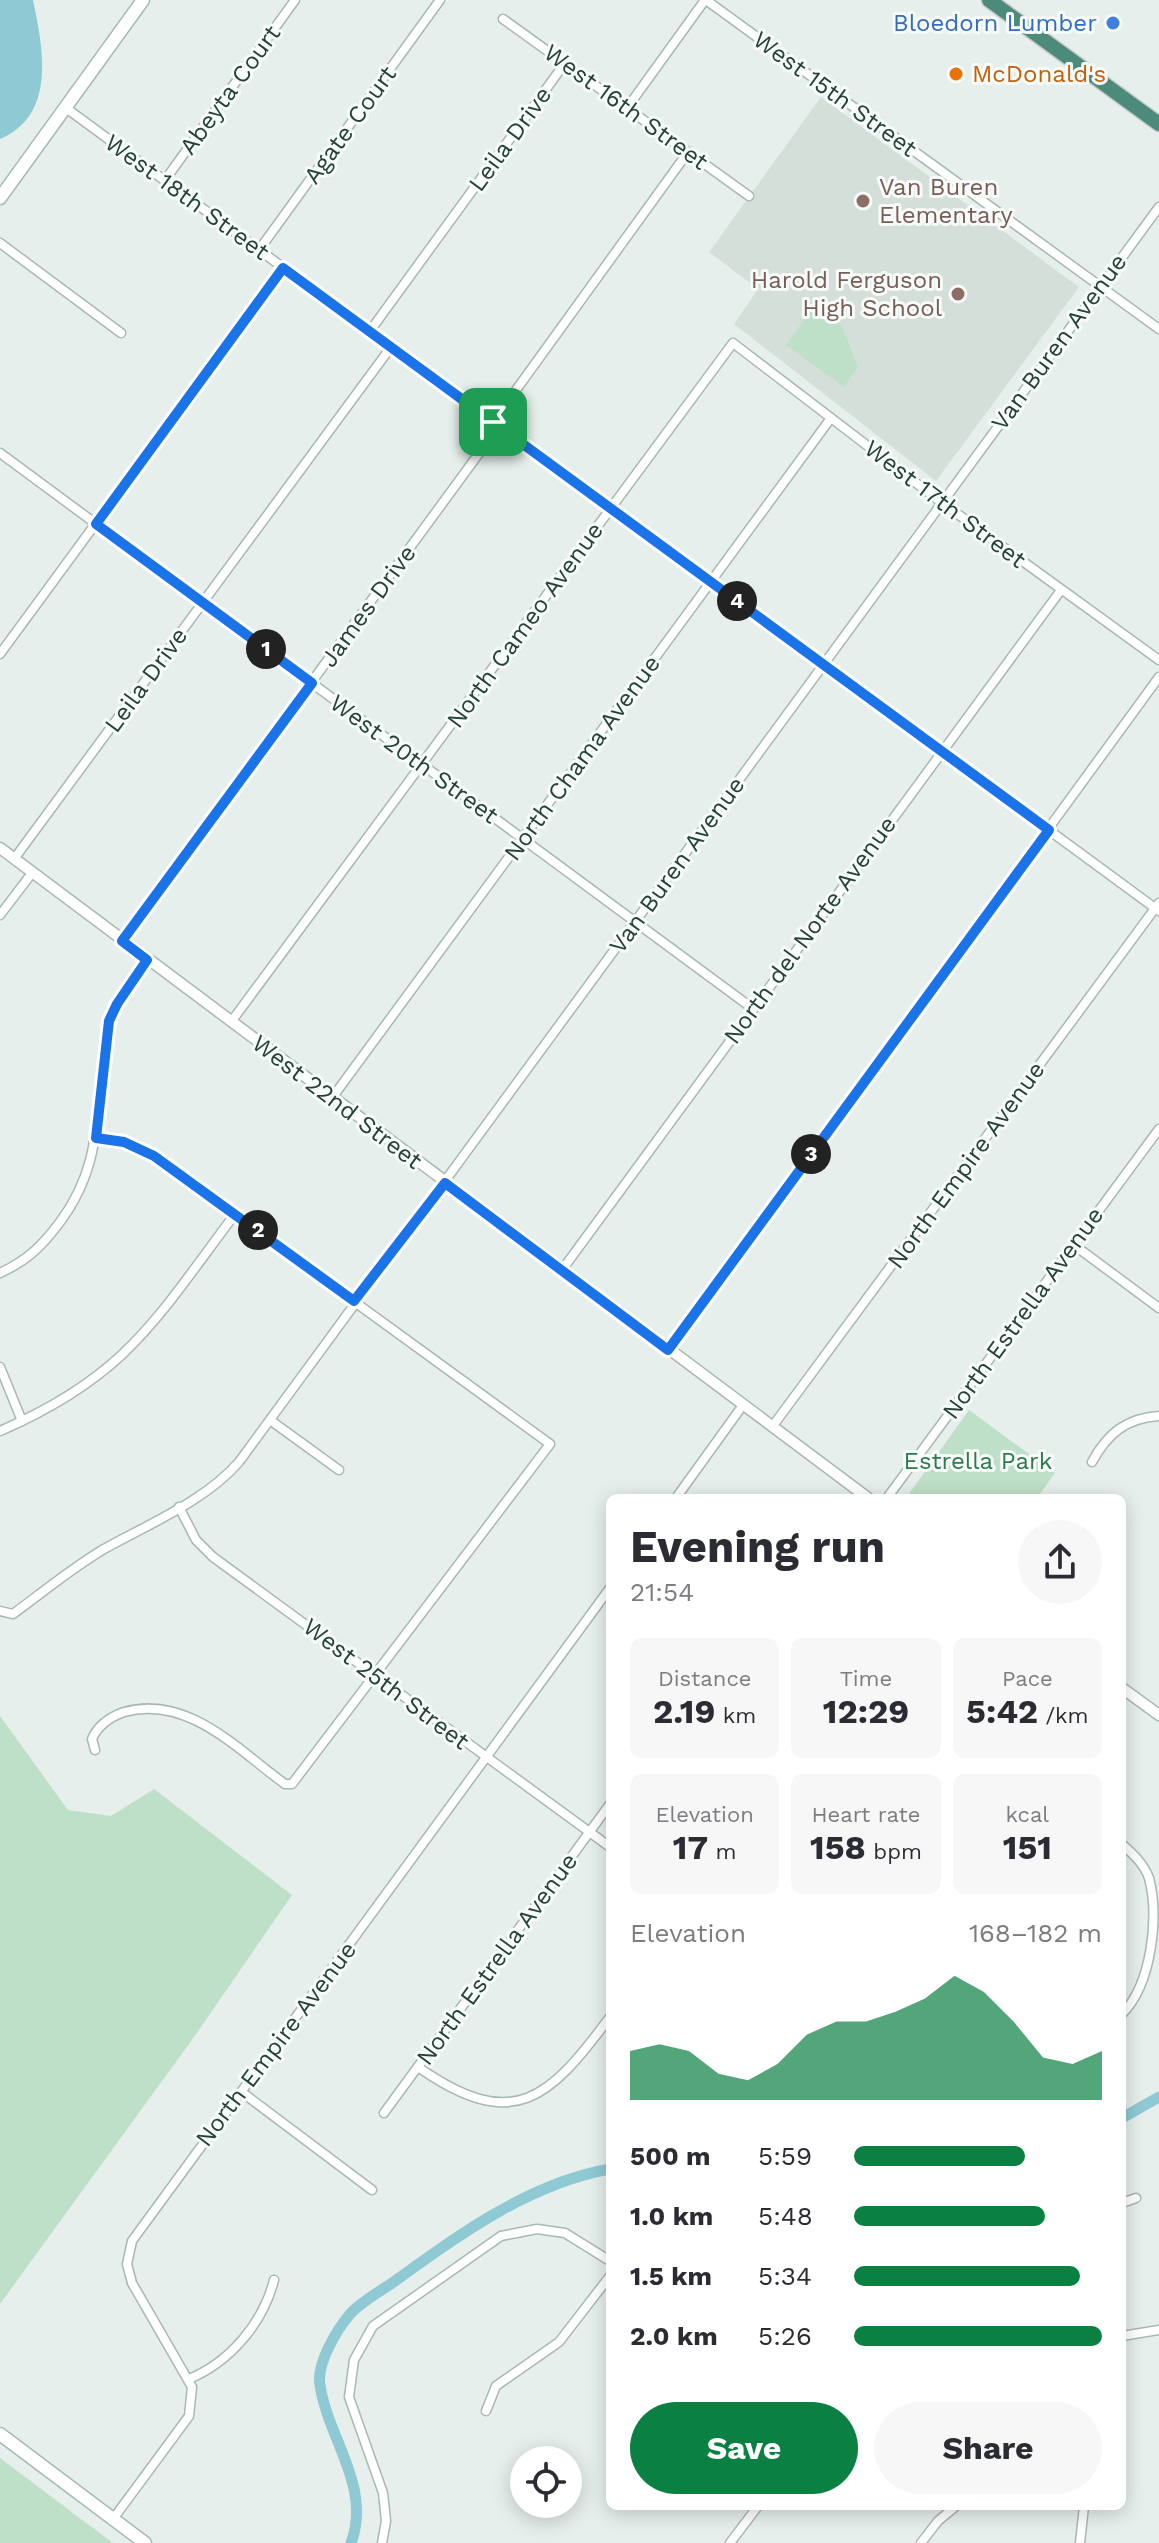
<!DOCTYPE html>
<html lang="en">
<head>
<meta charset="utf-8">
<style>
	:root { --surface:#fff; --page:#f7f7f7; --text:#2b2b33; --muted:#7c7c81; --accent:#0b8043 }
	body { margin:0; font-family:"Work Sans",sans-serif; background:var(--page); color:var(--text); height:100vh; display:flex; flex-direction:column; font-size:30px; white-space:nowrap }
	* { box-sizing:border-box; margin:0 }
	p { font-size:26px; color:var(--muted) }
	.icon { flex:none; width:44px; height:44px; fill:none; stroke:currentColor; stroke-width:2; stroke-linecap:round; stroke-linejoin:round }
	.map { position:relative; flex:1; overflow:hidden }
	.sheet { position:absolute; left:606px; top:1494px; width:520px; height:1016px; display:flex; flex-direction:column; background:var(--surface); border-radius:12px; box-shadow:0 4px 20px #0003 }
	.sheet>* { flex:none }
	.tools { position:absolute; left:510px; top:2446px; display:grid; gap:16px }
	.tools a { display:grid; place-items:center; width:72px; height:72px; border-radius:50%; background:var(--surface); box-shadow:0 4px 20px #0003; font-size:40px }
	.pin { position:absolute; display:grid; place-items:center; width:68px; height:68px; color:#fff; margin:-34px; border-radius:16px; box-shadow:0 4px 12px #0006 }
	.km { position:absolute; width:40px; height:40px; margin:-20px; border-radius:50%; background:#222; color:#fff; font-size:22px; line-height:40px; text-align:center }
	.round { display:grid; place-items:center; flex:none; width:84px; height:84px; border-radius:42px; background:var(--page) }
	.headline { display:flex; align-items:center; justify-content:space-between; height:136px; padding:0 24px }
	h1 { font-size:44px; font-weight:700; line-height:60px }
	.figures { display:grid; grid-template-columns:repeat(3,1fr); gap:12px; height:136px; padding:8px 24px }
	.figures div { display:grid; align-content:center; border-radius:12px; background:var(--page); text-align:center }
	.figures b { font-size:34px; font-weight:700 }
	.figures small { font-size:22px; font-weight:400 }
	.figures p { font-size:22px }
	.chart { height:224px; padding:16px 24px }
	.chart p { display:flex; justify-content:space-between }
	.chart svg { width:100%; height:144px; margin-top:8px; fill:var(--accent); opacity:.7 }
	.primary-button { display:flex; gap:16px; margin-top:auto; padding:16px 24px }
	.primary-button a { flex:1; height:92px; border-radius:48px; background:var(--accent); color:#fff; font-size:32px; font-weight:700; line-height:92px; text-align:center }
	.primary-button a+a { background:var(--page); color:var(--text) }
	ul { padding:0 24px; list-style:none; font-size:26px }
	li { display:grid; grid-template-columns:128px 96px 1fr; align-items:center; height:60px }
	li i { height:20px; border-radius:10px; background:var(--accent) }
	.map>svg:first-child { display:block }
</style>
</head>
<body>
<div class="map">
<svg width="1159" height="2543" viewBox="0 0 1159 2543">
	<rect width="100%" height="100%" fill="#e6efeb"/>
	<path fill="#d4dfda" d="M821,97L1079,287L936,481L734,324L758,289L709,252Z"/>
	<g fill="#bfe0c8">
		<path d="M814,306L842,326L858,367L844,387L786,345Z"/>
		<path d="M969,1410L1055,1473L1037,1498H906Z"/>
		<path d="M0,1716L68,1810L111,1816L154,1789L292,1895L194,2037L0,2304Z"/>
		<path d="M0,2458L113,2543H0Z"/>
	</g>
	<path fill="#8ec9d4" d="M0,0H33C43,48 57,115 0,139Z"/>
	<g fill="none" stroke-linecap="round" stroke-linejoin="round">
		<g stroke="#8ec9d4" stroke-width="11">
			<path d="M1122,2118L1159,2097"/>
			<path d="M351,2543C372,2487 328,2439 320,2385C316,2364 337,2329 351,2313C362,2301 381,2291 395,2281C460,2234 530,2183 610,2169"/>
		</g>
		<g stroke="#a8b8b2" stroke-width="11">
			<g id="minor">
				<path d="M706,0L1159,329"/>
				<path d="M503,19L749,196"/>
				<path d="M66,108L1159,911"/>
				<path d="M627,108L705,0"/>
				<path d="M165,180L295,0"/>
				<path d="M0,243L121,333"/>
				<path d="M259,250L440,0"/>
				<path d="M370,331L565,63"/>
				<path d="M493,422L688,152"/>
				<path d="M0,453L752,1008"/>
				<path d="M0,654L283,268"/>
				<path d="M14,859L391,347"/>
				<path d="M0,915L32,873"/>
				<path d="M122,941L499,426"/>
				<path d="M231,1022L733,343L941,502L1159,660"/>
				<path d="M332,1098L831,418"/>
				<path d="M1074,1245L1159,1308"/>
				<path d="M562,1270L1061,590"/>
				<path d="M0,1273C28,1260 42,1246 60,1222C110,1155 91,1096 109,1021L117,1004L147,960"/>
				<path d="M668,1350L1159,677"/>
				<path d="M0,1367L22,1421"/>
				<path d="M270,1420L339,1470"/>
				<path d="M772,1427L1159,903"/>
				<path d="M0,1431C127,1376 156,1319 235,1214"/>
				<path d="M1092,1462C1107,1434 1126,1418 1159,1416"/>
				<path d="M676,1498L743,1405"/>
				<path d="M887,1498L1159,1129"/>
				<path d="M179,1507L196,1540L213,1557L610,1847"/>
				<path d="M0,1611L13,1614C43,1592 72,1568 104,1549C149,1524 205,1501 239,1462L1159,207"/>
				<path d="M95,1750L92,1739C98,1725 110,1717 124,1712C188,1694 239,1751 285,1784H292L550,1444L154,1156L124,1142L96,1138"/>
				<path d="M1122,1844C1133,1854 1144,1864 1149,1878C1159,1917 1152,1984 1122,2014"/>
				<path d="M418,2067C514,2134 549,2099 610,2017"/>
				<path d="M243,2093L372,2190"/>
				<path d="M384,2113L610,1804"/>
				<path d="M1122,2203L1136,2198"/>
				<path d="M1122,2336L1159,2330"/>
				<path d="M189,2379C230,2362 263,2323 274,2280"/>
				<path d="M486,2411L496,2386L559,2342L610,2276"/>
				<path d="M113,2519L189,2416L192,2387L132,2283L127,2264L132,2241L610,1588"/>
				<path d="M382,2543L386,2521L383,2493L349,2397L354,2360L373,2326L501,2236L537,2229L565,2233L610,2261"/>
				<path d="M730,2543L758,2506"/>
				<path d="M921,2543L938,2521L956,2506"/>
				<path d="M1080,2543L1084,2506"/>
			</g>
		</g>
		<g stroke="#a8b8b2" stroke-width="13">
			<g id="tertiary">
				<path d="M0,848L868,1498"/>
				<path d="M1122,1688L1159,1715"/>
			</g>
		</g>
		<g stroke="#a4bbb3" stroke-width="15">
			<g id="secondary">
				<path d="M0,198L143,0"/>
				<path d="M0,2434L145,2543"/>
			</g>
		</g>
		<g stroke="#c2cac8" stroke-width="17">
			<path id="trunk" d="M989,0L1159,124"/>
		</g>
		<use href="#minor" stroke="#fff" stroke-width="8"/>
		<use href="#tertiary" stroke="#fff" stroke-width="10"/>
		<use href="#secondary" stroke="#fff" stroke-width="12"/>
		<use href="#trunk" stroke="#4c8a7c" stroke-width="14"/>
	</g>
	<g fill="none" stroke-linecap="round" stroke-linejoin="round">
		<g stroke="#fff" stroke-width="16">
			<path id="route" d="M283,268L1049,830L668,1350L445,1183L354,1301L154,1156L124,1142L96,1138L109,1021L117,1004L147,960L122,941L312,683L96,524Z"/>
		</g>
		<use href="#route" stroke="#1a73e8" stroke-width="10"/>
	</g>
	<circle fill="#3f7fe0" stroke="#f7fbf9" stroke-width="3" cx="1113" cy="23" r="8"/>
	<circle fill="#e8710a" stroke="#f7fbf9" stroke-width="3" cx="956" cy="74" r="8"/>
	<g fill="#8d6e63" stroke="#f7fbf9" stroke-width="3">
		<circle cx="863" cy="201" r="8"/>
		<circle cx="958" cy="294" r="8"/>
	</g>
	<g text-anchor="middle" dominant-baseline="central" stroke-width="6" stroke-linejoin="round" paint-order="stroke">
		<g font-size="24" fill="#366cbe" stroke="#f7fbf9" text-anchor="end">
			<text x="1097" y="23">Bloedorn Lumber</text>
		</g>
		<g font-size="24" fill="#c56008" stroke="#f7fbf9" text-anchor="start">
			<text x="972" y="74">McDonald's</text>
		</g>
		<g font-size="24" fill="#24423a" stroke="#f7fbf9">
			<text transform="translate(230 90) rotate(-54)">Abeyta Court</text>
			<text transform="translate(835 94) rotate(36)">West 15th Street</text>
			<text transform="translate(626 107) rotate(36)">West 16th Street</text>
			<text transform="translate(350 125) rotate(-54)">Agate Court</text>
			<text transform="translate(510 139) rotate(-54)">Leila Drive</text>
			<text transform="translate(187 197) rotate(36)">West 18th Street</text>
			<text transform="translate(1059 342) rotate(-54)">Van Buren Avenue</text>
			<text transform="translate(945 504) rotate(37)">West 17th Street</text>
			<text transform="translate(368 606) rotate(-54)">James Drive</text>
			<text transform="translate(525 625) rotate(-54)">North Cameo Avenue</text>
			<text transform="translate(146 680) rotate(-54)">Leila Drive</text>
			<text transform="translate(582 758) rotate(-54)">North Chama Avenue</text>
			<text transform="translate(414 759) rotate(36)">West 20th Street</text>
			<text transform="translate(677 865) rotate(-54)">Van Buren Avenue</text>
			<text transform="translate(810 930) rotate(-54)">North del Norte Avenue</text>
			<text transform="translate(337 1102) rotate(37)">West 22nd Street</text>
			<text transform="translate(966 1165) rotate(-54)">North Empire Avenue</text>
			<text transform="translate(1023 1313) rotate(-54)">North Estrella Avenue</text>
			<text transform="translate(386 1684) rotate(37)">West 25th Street</text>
			<text transform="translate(497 1959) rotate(-54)">North Estrella Avenue</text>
			<text transform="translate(276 2044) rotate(-53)">North Empire Avenue</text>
		</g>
		<g font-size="24" fill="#785e54" stroke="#f7fbf9" text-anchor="start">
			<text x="879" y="187">Van Buren<tspan x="879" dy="28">Elementary</tspan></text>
			<text x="942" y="280" text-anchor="end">Harold Ferguson<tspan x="942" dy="28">High School</tspan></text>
		</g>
		<g font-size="24" fill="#2d7a4b" stroke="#f7fbf9">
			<text x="978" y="1461">Estrella Park</text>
		</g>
	</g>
</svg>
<div class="tools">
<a><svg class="icon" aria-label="locate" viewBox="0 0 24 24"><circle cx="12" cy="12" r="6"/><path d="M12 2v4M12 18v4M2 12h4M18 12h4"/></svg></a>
</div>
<div class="pin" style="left:493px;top:422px;background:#1e9e55"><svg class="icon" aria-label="arrive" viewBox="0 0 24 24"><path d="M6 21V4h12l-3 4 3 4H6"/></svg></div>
<b class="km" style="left:266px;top:649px">1</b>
<b class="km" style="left:258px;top:1230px">2</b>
<b class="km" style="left:811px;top:1154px">3</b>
<b class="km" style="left:737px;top:601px">4</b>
<section class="sheet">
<div class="headline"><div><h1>Evening run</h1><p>21:54</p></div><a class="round"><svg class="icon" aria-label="share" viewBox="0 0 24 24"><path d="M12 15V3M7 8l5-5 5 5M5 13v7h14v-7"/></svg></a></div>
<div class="figures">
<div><p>Distance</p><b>2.19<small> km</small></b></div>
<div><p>Time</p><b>12:29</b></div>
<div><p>Pace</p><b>5:42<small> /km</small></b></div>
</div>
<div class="figures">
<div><p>Elevation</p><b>17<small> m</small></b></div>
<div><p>Heart rate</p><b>158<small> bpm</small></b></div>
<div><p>kcal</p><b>151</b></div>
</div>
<div class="chart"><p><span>Elevation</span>168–182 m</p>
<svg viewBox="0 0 160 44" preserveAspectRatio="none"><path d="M0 44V29L10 27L20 29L30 36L40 38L50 33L60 24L70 20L80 20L90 17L100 13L110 6L120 11L130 20L140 31L150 33L160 29V44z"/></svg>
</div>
<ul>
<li><b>500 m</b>5:59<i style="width:69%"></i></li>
<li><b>1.0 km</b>5:48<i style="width:77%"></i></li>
<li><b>1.5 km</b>5:34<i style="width:91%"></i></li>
<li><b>2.0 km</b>5:26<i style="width:100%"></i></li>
</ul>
<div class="primary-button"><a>Save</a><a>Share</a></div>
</section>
</div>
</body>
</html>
